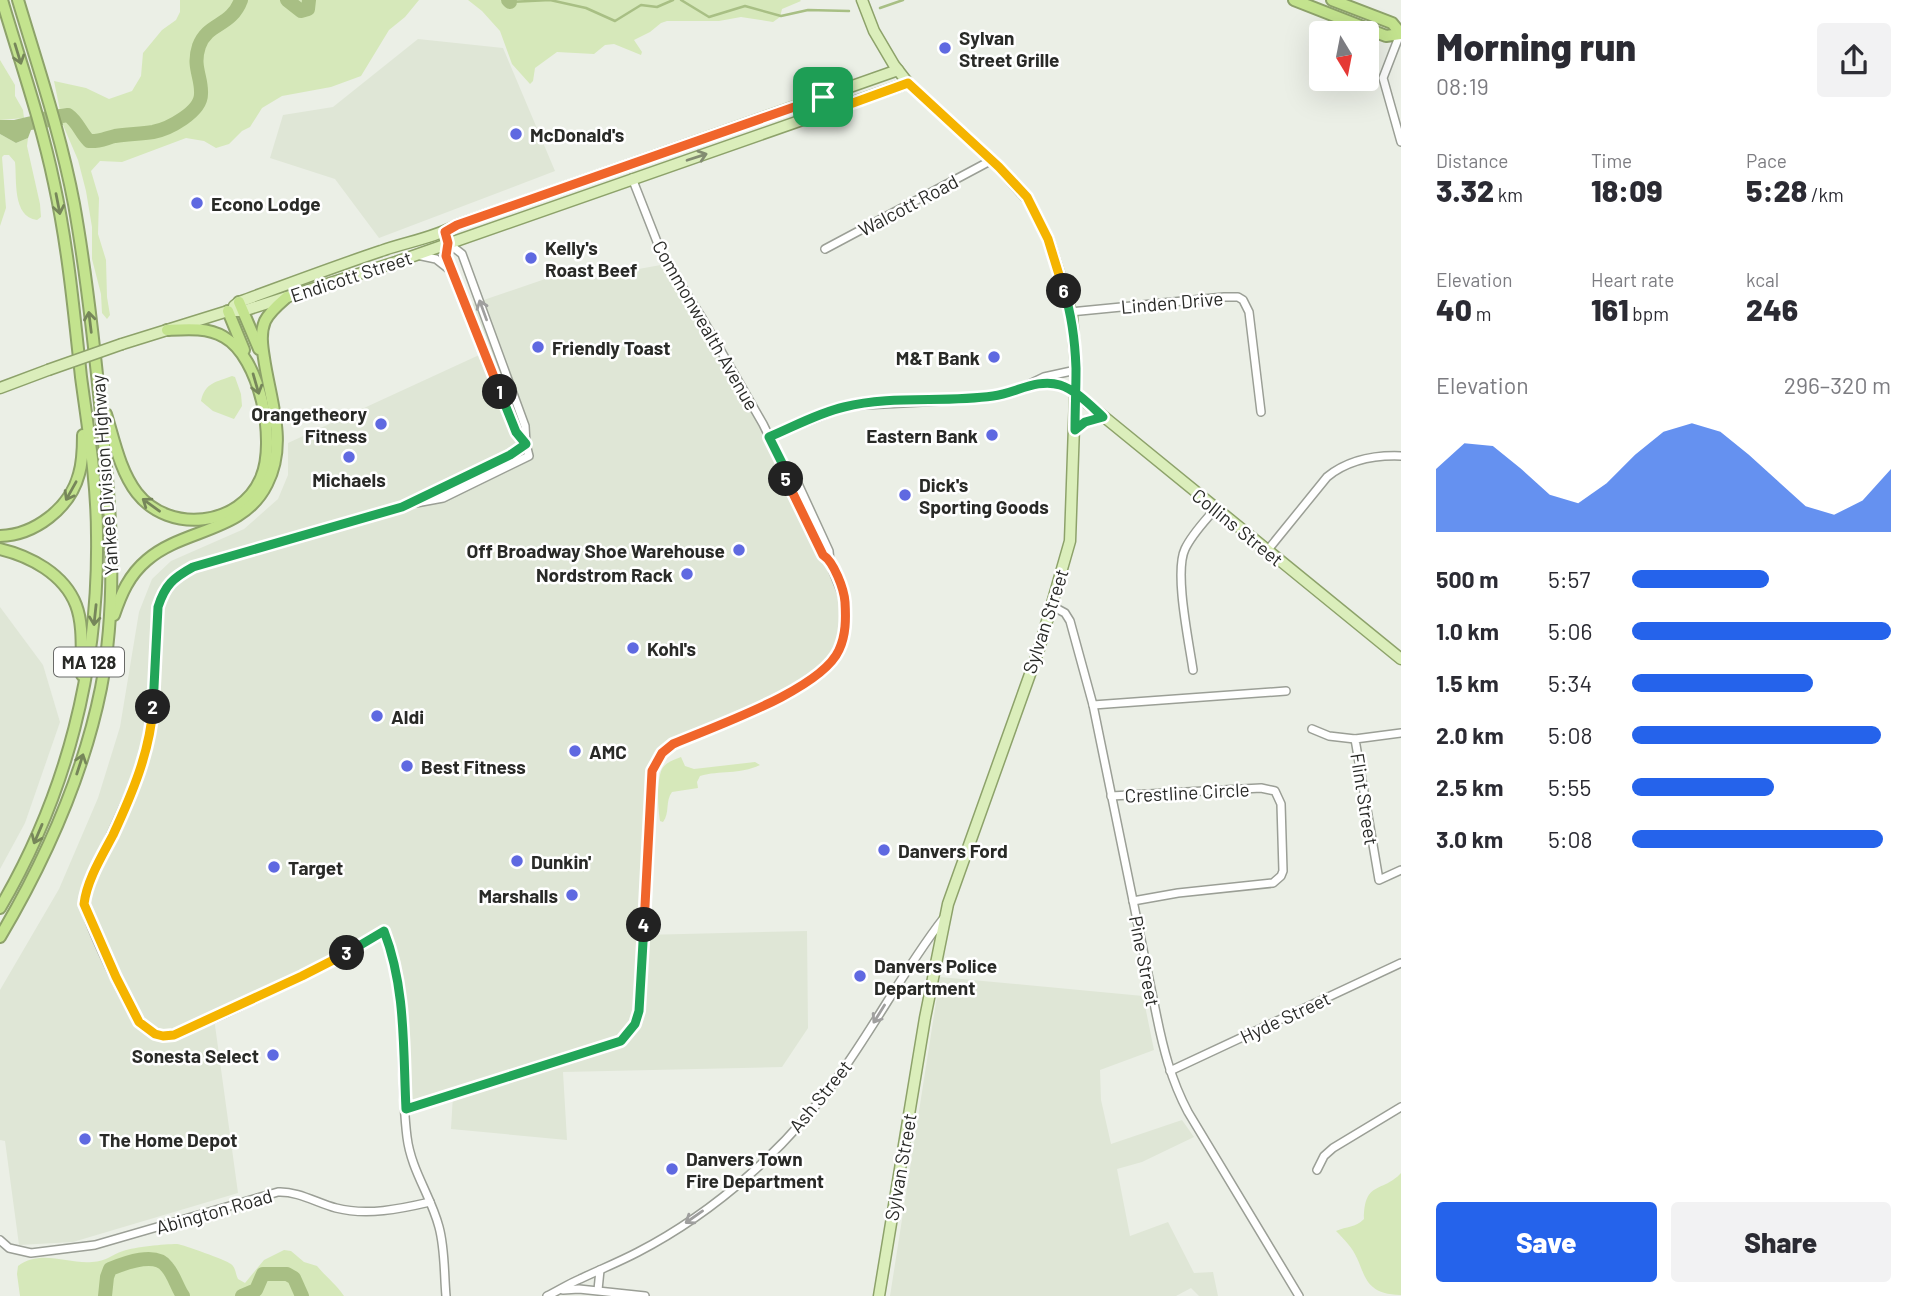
<!DOCTYPE html>
<html lang="en">
<head>
<meta charset="utf-8">
<style>
	:root { --surface:#fff; --page:#f2f2f3; --text:#2b2b33; --muted:#7c7c81; --accent:#2563eb }
	body { margin:0; font-family:Barlow,sans-serif; background:var(--page); color:var(--text); height:100vh; display:flex; flex-direction:column; font-size:26px; white-space:nowrap }
	* { box-sizing:border-box; margin:0 }
	p { font-size:23px; color:var(--muted) }
	.icon { flex:none; width:38px; height:38px; fill:none; stroke:currentColor; stroke-width:2; stroke-linecap:round; stroke-linejoin:round }
	.map { position:relative; flex:1; overflow:hidden }
	.side { display:flex; flex-direction:column; background:var(--surface); width:525px }
	.side>* { flex:none }
	.needle { width:46px; rotate:170deg }
	.fabs { position:absolute; left:1309px; top:21px; display:grid; gap:14px }
	.fabs a { display:grid; place-items:center; width:70px; height:70px; border-radius:7px; background:var(--surface); box-shadow:0 7px 28px #0002; font-size:35px }
	.pin { position:absolute; display:grid; place-items:center; width:60px; height:60px; color:#fff; margin:-30px; border-radius:14px; box-shadow:0 4px 10px #0006 }
	.km { position:absolute; width:35px; height:35px; margin:-18px; border-radius:50%; background:#222; color:#fff; font-size:19px; line-height:35px; text-align:center }
	.round { display:grid; place-items:center; flex:none; width:74px; height:74px; border-radius:7px; background:var(--page) }
	.overview { display:flex; align-items:center; justify-content:space-between; height:119px; padding:0 35px }
	h1 { font-size:38px; font-weight:800; line-height:52px }
	.stats { display:grid; grid-template-columns:repeat(3,1fr); gap:10px; height:119px; padding:7px 35px }
	.stats div { display:grid; align-content:center }
	.stats b { font-size:30px; font-weight:800 }
	.stats small { font-size:19px; font-weight:400 }
	.stats p { font-size:19px }
	.chart { height:196px; padding:14px 35px }
	.chart p { display:flex; justify-content:space-between }
	.chart svg { width:100%; height:126px; margin-top:7px; fill:var(--accent); opacity:.7 }
	.action { display:flex; gap:14px; margin-top:auto; padding:14px 35px }
	.action a { flex:1; height:80px; border-radius:7px; background:var(--accent); color:#fff; font-size:28px; font-weight:800; line-height:80px; text-align:center }
	.action a+a { background:var(--page); color:var(--text) }
	ul { padding:0 35px; list-style:none; font-size:23px }
	li { display:grid; grid-template-columns:112px 84px 1fr; align-items:center; height:52px }
	li i { height:18px; border-radius:9px; background:var(--accent) }
	main { display:flex; flex:1; min-height:0 }
	.map>svg:first-child { display:block }
</style>
</head>
<body>
<main>
<div class="map">
<svg width="1401" height="1296" viewBox="0 0 1401 1296">
	<rect width="100%" height="100%" fill="#ebefe6"/>
	<g fill="#dfe6d6">
		<path d="M418,39L503,48L555,171L379,238L335,179L270,158L283,115L333,107Z"/>
		<path d="M589,264L595,277L666,264L702,318L785,469L808,523L834,572L846,615L839,651L817,678L661,753L652,771L643,935L807,931L808,1028L782,1067L563,1072L567,1140L451,1129L453,1095L406,1109L404,1032L385,931L214,1018L238,1193L73,1242L19,1245L5,1141L0,1140V990L59,889L98,798L120,727L139,612L152,579L171,561L244,529L278,499L288,475V443L490,350L472,304Z"/>
		<path d="M0,607L43,665L60,722L25,823L0,869Z"/>
		<path d="M940,977L1143,996L1154,1050L1100,1070L1101,1100L1111,1144L1182,1120L1194,1137L1142,1162L1117,1169L1130,1236L1168,1222L1194,1273L1213,1272L1218,1296H1199L1191,1288L1176,1296H890Z"/>
	</g>
	<g fill="#d6e8ba">
		<path d="M180,0H419L405,17L389,30L361,76L331,87L282,96L262,108L250,127L242,131L229,144L216,148L204,141L186,138L122,162L100,161L91,171L99,198L98,234L106,260L107,297L110,315L107,319L102,313L101,294L92,259V227L86,191L78,160L63,125L54,81L86,88L109,99L132,91L141,76L143,53L162,30L176,20L180,12Z"/>
		<path d="M468,0H800L801,1L782,9L780,17L773,22L741,17L719,21H667L661,23L650,32L634,40L642,52L641,55L614,44L605,45L594,54L557,52L535,68L533,81L530,84L512,64L500,31L482,11Z"/>
		<path d="M0,60L15,85V96L23,110L24,118L0,120Z"/>
		<path d="M0,134L16,143L28,138L27,146L40,204L41,217L37,220C12,217 17,179 15,162L9,155H4L2,157L6,208L0,226Z"/>
		<path d="M232,376L235,377L241,394L242,406L234,419L213,411L201,401C205,382 217,382 232,376Z"/>
		<path d="M681,757L685,766L694,769L755,762L760,765C739,775 720,770 700,776L697,782L698,788L672,792C665,801 670,813 663,822L660,821C658,807 656,782 662,769C666,762 674,760 681,757Z"/>
		<path d="M1401,1173V1295C1357,1294 1368,1267 1348,1244C1344,1239 1340,1235 1336,1231C1347,1226 1355,1228 1364,1219C1364,1180 1383,1193 1401,1173Z"/>
		<path d="M177,1244C184,1245 226,1260 231,1264C236,1268 235,1273 238,1279L245,1283L264,1260L284,1250L291,1251L304,1262L317,1266C326,1277 336,1284 344,1296H20L17,1274L18,1266C41,1249 67,1264 92,1262C107,1261 111,1255 123,1251C135,1247 164,1244 177,1244Z"/>
	</g>
	<path fill="#a8bf84" d="M61,109L63,125L31,130L28,138L16,143L0,134V120H14Z"/>
	<g fill="none" stroke-linecap="round" stroke-linejoin="round">
		<g stroke="#a8bf84" stroke-width="2.5">
			<path d="M681,0L709,17L745,6L781,16L808,10L849,11"/>
			<path d="M510,2L550,0L586,8L615,21L641,5L657,7L673,0"/>
			<path d="M880,8L903,0"/>
		</g>
		<g stroke="#a8bf84" stroke-width="14">
			<path d="M287,0L301,11L308,9L309,0"/>
			<path d="M508,0L510,2"/>
			<path d="M43,119L68,115C78,122 80,132 89,141C99,142 106,138 115,136C128,134 140,134 153,132C169,129 201,112 201,94C202,77 192,67 199,46C208,22 231,27 241,0"/>
			<path d="M105,1296L107,1277L110,1269C125,1263 156,1251 167,1267C174,1275 177,1287 183,1296"/>
			<path d="M242,1296L256,1290L263,1274H287L294,1278L302,1296"/>
		</g>
		<g stroke="#9b9f96" stroke-width="10">
			<g id="minor">
				<path d="M1400,34L1383,78L1401,142"/>
				<path d="M632,178L663,257L702,318L763,424L785,469L786,480L823,555L829,559"/>
				<path d="M825,249L992,160"/>
				<path d="M417,255L436,259L450,270"/>
				<path d="M1070,312L1224,297H1238L1243,300L1249,312L1261,412"/>
				<path d="M1036,383L1059,385L1076,394"/>
				<path d="M769,437L846,406L960,400L998,395L1013,392L1044,377L1076,370"/>
				<path d="M416,503L443,498L529,456L526,444L525,426L462,254L448,243L446,255L516,432L526,444"/>
				<path d="M1267,551L1327,477C1348,460 1375,455 1401,456"/>
				<path d="M1052,606L1065,613L1070,621L1093,705L1156,1013C1163,1048 1171,1080 1188,1112L1299,1296"/>
				<path d="M1193,670C1189,642 1174,572 1185,549C1192,534 1205,521 1215,509"/>
				<path d="M1093,705L1286,691"/>
				<path d="M1312,729L1329,736L1355,739"/>
				<path d="M1401,733L1355,739L1379,880L1401,870"/>
				<path d="M1111,796L1261,788L1275,791L1281,804L1283,871L1281,876L1273,883L1178,893L1133,901"/>
				<path d="M1170,1071L1401,963"/>
				<path d="M406,1109L621,1041C639,1025 639,1005 641,982L652,771L661,753L673,744C713,727 799,697 827,667C840,653 845,637 846,618C847,591 829,574 829,551L794,475L785,469"/>
				<path d="M1317,1170L1324,1156L1333,1148L1401,1107"/>
				<path d="M0,1240L9,1248L31,1253L95,1245L278,1192C298,1191 317,1203 336,1208C367,1216 400,1209 430,1202"/>
				<path d="M563,1290L579,1289L645,1296"/>
				<path d="M598,1290L600,1270"/>
				<path d="M446,1296C444,1273 445,1249 439,1227C431,1196 411,1170 407,1137C398,1065 410,1002 384,931C355,949 183,1042 159,1035C152,1033 146,1029 141,1024C128,1010 88,924 84,904L95,870L136,779L151,731L158,607L163,592L177,576L193,567L402,507L510,455L526,444"/>
				<path d="M547,1296C558,1291 568,1284 580,1279C599,1270 619,1262 638,1252C717,1211 788,1147 840,1074C876,1024 905,968 943,919"/>
			</g>
		</g>
		<g stroke="#8da26a" stroke-width="13">
			<g id="major">
				<path d="M862,0L874,31L894,65L908,83L999,167L1028,199L1048,239L1066,295L1072,317L1076,368L1070,541L1039,649L948,904L925,1018L879,1296"/>
				<path d="M234,306L239,302C286,285 333,267 381,251C406,242 434,238 457,225L898,70"/>
				<path d="M122,344L228,311H243L396,262L908,83"/>
				<path d="M0,388L48,370"/>
				<path d="M1076,394L1401,659"/>
				<path d="M1075,430L1085,422L1103,417"/>
			</g>
		</g>
		<g stroke="#8da26a" stroke-width="14">
			<g id="highway">
				<path d="M1294,0L1386,36L1400,34"/>
				<path d="M1332,0L1392,23L1401,34"/>
				<path d="M239,302L259,349"/>
				<path d="M228,311L244,350"/>
				<path d="M106,414C114,440 120,471 137,493C169,534 240,527 261,478C277,441 260,357 224,337C207,327 186,329 167,330"/>
				<path d="M0,536C35,535 70,508 79,474C83,461 83,448 83,435"/>
				<path d="M0,549C30,556 64,574 76,605C84,626 81,653 82,675"/>
				<path d="M114,615C121,594 129,575 147,560C184,528 243,533 267,484C288,443 270,400 264,358C262,346 260,333 265,321C270,311 279,304 287,297"/>
				<path d="M0,908C67,794 99,667 97,535C97,482 88,429 81,377C74,312 68,247 54,183C41,121 20,61 2,0"/>
				<path d="M0,937C46,859 83,777 101,688C118,600 111,512 102,424C95,351 87,277 74,204C61,135 38,67 18,0"/>
			</g>
		</g>
		<use href="#minor" stroke="#fff" stroke-width="7"/>
		<use href="#major" stroke="#dbeebb" stroke-width="10"/>
		<use href="#highway" stroke="#c3e38e" stroke-width="10"/>
		<g stroke="#8da26a" stroke-width="13" stroke-linecap="butt">
			<path id="major-bridge" d="M48,370L122,344"/>
		</g>
		<use href="#major-bridge" stroke="#dbeebb" stroke-width="10"/>
	</g>
	<defs><path id="oneway-shaft" d="M-6 0H5M1.5-3L5.5 0L1.5 3" fill="none" stroke-width="1.6" stroke-linecap="round" stroke-linejoin="round" transform="scale(1.75)"/></defs>
	<g stroke="#76865a">
		<use href="#oneway-shaft" transform="translate(18 54) rotate(73)"/>
		<use href="#oneway-shaft" transform="translate(58 204) rotate(79)"/>
		<use href="#oneway-shaft" transform="translate(90 322) rotate(-97)"/>
		<use href="#oneway-shaft" transform="translate(256 384) rotate(74)"/>
		<use href="#oneway-shaft" transform="translate(71 491) rotate(119)"/>
		<use href="#oneway-shaft" transform="translate(151 505) rotate(-144)"/>
		<use href="#oneway-shaft" transform="translate(95 615) rotate(96)"/>
		<use href="#oneway-shaft" transform="translate(80 764) rotate(-72)"/>
		<use href="#oneway-shaft" transform="translate(38 834) rotate(113)"/>
	</g>
	<use stroke="#828c71" href="#oneway-shaft" transform="translate(697 157) rotate(-18)"/>
	<g stroke="#9f9f9e">
		<use href="#oneway-shaft" transform="translate(483 310) rotate(-110)"/>
		<use href="#oneway-shaft" transform="translate(879 1014) rotate(122)"/>
		<use href="#oneway-shaft" transform="translate(694 1217) rotate(145)"/>
	</g>
	<g fill="none" stroke-linecap="round" stroke-linejoin="round">
		<g stroke="#fff" stroke-width="14">
			<path id="split-1" d="M500,392L446,256L448,243L445,232L457,225L823,97"/>
		</g>
		<g stroke="#fff" stroke-width="14">
			<path id="split-2" d="M153,707L158,607C165,585 173,578 193,567L402,507L510,455L526,444L516,432L500,392"/>
		</g>
		<g stroke="#fff" stroke-width="14">
			<path id="split-3" d="M153,707C150,752 132,794 113,835C102,856 87,880 84,904L116,977L139,1022L155,1034L163,1036L174,1035L302,976L347,953"/>
		</g>
		<g stroke="#fff" stroke-width="14">
			<path id="split-4" d="M347,953L384,931C406,988 403,1049 406,1109L621,1041L635,1024L639,1011L644,925"/>
		</g>
		<g stroke="#fff" stroke-width="14">
			<path id="split-5" d="M644,925L652,771L662,753L673,744C715,726 821,690 839,650C846,635 846,619 845,602C844,589 834,562 823,555L786,479"/>
		</g>
		<g stroke="#fff" stroke-width="14">
			<path id="split-6" d="M786,479L785,469L769,437C793,427 818,413 844,407C892,395 944,403 993,396C1016,393 1037,378 1060,385C1076,390 1091,406 1103,417L1085,422L1075,430C1075,410 1076,390 1076,370V368C1075,341 1072,316 1064,291"/>
		</g>
		<g stroke="#fff" stroke-width="14">
			<path id="split-7" d="M823,97L828,112L908,83L999,167L1027,197L1048,239L1064,291"/>
		</g>
		<use href="#split-1" stroke="#f0652b" stroke-width="9"/>
		<use href="#split-2" stroke="#22a559" stroke-width="9"/>
		<use href="#split-3" stroke="#f5b400" stroke-width="9"/>
		<use href="#split-4" stroke="#22a559" stroke-width="9"/>
		<use href="#split-5" stroke="#f0652b" stroke-width="9"/>
		<use href="#split-6" stroke="#22a559" stroke-width="9"/>
		<use href="#split-7" stroke="#f5b400" stroke-width="9"/>
	</g>
	<g fill="#5f69e1" stroke="#fff" stroke-width="2.5">
		<circle cx="945" cy="48" r="7"/>
		<circle cx="516" cy="134" r="7"/>
		<circle cx="197" cy="203" r="7"/>
		<circle cx="531" cy="258" r="7"/>
		<circle cx="538" cy="347" r="7"/>
		<circle cx="994" cy="357" r="7"/>
		<circle cx="381" cy="424" r="7"/>
		<circle cx="992" cy="435" r="7"/>
		<circle cx="349" cy="457" r="7"/>
		<circle cx="905" cy="495" r="7"/>
		<circle cx="739" cy="550" r="7"/>
		<circle cx="687" cy="574" r="7"/>
		<circle cx="633" cy="648" r="7"/>
		<circle cx="377" cy="716" r="7"/>
		<circle cx="575" cy="751" r="7"/>
		<circle cx="407" cy="766" r="7"/>
		<circle cx="884" cy="850" r="7"/>
		<circle cx="517" cy="861" r="7"/>
		<circle cx="274" cy="867" r="7"/>
		<circle cx="572" cy="895" r="7"/>
		<circle cx="860" cy="976" r="7"/>
		<circle cx="273" cy="1055" r="7"/>
		<circle cx="85" cy="1139" r="7"/>
		<circle cx="672" cy="1169" r="7"/>
	</g>
	<g text-anchor="middle" dominant-baseline="central" stroke-width="5" stroke-linejoin="round" paint-order="stroke">
		<rect fill="#fff" stroke="#696a68" stroke-width="2" x="54" y="647.5" width="70" height="29" rx="5"/>
		<g font-size="18" font-weight="bold" fill="#292a27">
			<text x="89" y="662">MA 128</text>
		</g>
		<g font-size="19" font-weight="bold" fill="#292a27" stroke="#fff" text-anchor="start">
			<text x="959" y="37">Sylvan<tspan x="959" dy="22">Street Grille</tspan></text>
			<text x="530" y="134">McDonald's</text>
			<text x="211" y="203">Econo Lodge</text>
			<text x="545" y="247">Kelly's<tspan x="545" dy="22">Roast Beef</tspan></text>
			<text x="552" y="347">Friendly Toast</text>
			<text x="980" y="357" text-anchor="end">M&amp;T Bank</text>
			<text x="367" y="413" text-anchor="end">Orangetheory<tspan x="367" dy="22">Fitness</tspan></text>
			<text x="978" y="435" text-anchor="end">Eastern Bank</text>
			<text x="349" y="479" text-anchor="middle">Michaels</text>
			<text x="919" y="484">Dick's<tspan x="919" dy="22">Sporting Goods</tspan></text>
			<text x="725" y="550" text-anchor="end">Off Broadway Shoe Warehouse</text>
			<text x="673" y="574" text-anchor="end">Nordstrom Rack</text>
			<text x="647" y="648">Kohl's</text>
			<text x="391" y="716">Aldi</text>
			<text x="589" y="751">AMC</text>
			<text x="421" y="766">Best Fitness</text>
			<text x="898" y="850">Danvers Ford</text>
			<text x="531" y="861">Dunkin'</text>
			<text x="288" y="867">Target</text>
			<text x="558" y="895" text-anchor="end">Marshalls</text>
			<text x="874" y="965">Danvers Police<tspan x="874" dy="22">Department</tspan></text>
			<text x="259" y="1055" text-anchor="end">Sonesta Select</text>
			<text x="99" y="1139">The Home Depot</text>
			<text x="686" y="1158">Danvers Town<tspan x="686" dy="22">Fire Department</tspan></text>
		</g>
		<g font-size="19" fill="#292a27" stroke="#fff">
			<text transform="translate(908 205) rotate(-28)">Walcott Road</text>
			<text transform="translate(351 276) rotate(-18)">Endicott Street</text>
			<text transform="translate(1172 302) rotate(-5)">Linden Drive</text>
			<text transform="translate(706 325) rotate(60)">Commonwealth Avenue</text>
			<text transform="translate(104 475) rotate(-94)">Yankee Division Highway</text>
			<text transform="translate(1238 527) rotate(39)">Collins Street</text>
			<text transform="translate(1045 621) rotate(-72)">Sylvan Street</text>
			<text transform="translate(1187 792) rotate(-3)">Crestline Circle</text>
			<text transform="translate(1365 799) rotate(81)">Flint Street</text>
			<text transform="translate(1145 961) rotate(79)">Pine Street</text>
			<text transform="translate(1285 1017) rotate(-25)">Hyde Street</text>
			<text transform="translate(820 1096) rotate(-51)">Ash Street</text>
			<text transform="translate(900 1167) rotate(-80)">Sylvan Street</text>
			<text transform="translate(214 1211) rotate(-16)">Abington Road</text>
		</g>
	</g>
</svg>
<div class="fabs">
<a><svg class="needle" viewBox="-14 -14 28 28"><path d="M0-13l5 13h-10z" fill="#e53935"/><path d="M0 13l5-13h-10z" fill="#7c7c81"/></svg></a>
</div>
<div class="pin" style="left:823px;top:97px;background:#1e9e55"><svg class="icon" aria-label="arrive" viewBox="0 0 24 24"><path d="M6 21V4h12l-3 4 3 4H6"/></svg></div>
<b class="km" style="left:500px;top:392px">1</b>
<b class="km" style="left:153px;top:707px">2</b>
<b class="km" style="left:347px;top:953px">3</b>
<b class="km" style="left:644px;top:925px">4</b>
<b class="km" style="left:786px;top:479px">5</b>
<b class="km" style="left:1064px;top:291px">6</b>
</div>
<section class="side">
<div class="overview"><div><h1>Morning run</h1><p>08:19</p></div><a class="round"><svg class="icon" aria-label="share" viewBox="0 0 24 24"><path d="M12 15V3M7 8l5-5 5 5M5 13v7h14v-7"/></svg></a></div>
<div class="stats">
<div><p>Distance</p><b>3.32<small> km</small></b></div>
<div><p>Time</p><b>18:09</b></div>
<div><p>Pace</p><b>5:28<small> /km</small></b></div>
</div>
<div class="stats">
<div><p>Elevation</p><b>40<small> m</small></b></div>
<div><p>Heart rate</p><b>161<small> bpm</small></b></div>
<div><p>kcal</p><b>246</b></div>
</div>
<div class="chart"><p><span>Elevation</span>296–320 m</p>
<svg viewBox="0 0 160 44" preserveAspectRatio="none"><path d="M0 44V22L10 13L20 14L30 22L40 31L50 34L60 27L70 17L80 9L90 6L100 9L110 17L120 26L130 35L140 38L150 33L160 22V44z"/></svg>
</div>
<ul>
<li><b>500 m</b>5:57<i style="width:53%"></i></li>
<li><b>1.0 km</b>5:06<i style="width:100%"></i></li>
<li><b>1.5 km</b>5:34<i style="width:70%"></i></li>
<li><b>2.0 km</b>5:08<i style="width:96%"></i></li>
<li><b>2.5 km</b>5:55<i style="width:55%"></i></li>
<li><b>3.0 km</b>5:08<i style="width:97%"></i></li>
</ul>
<div class="action"><a>Save</a><a>Share</a></div>
</section>
</main>
</body>
</html>
